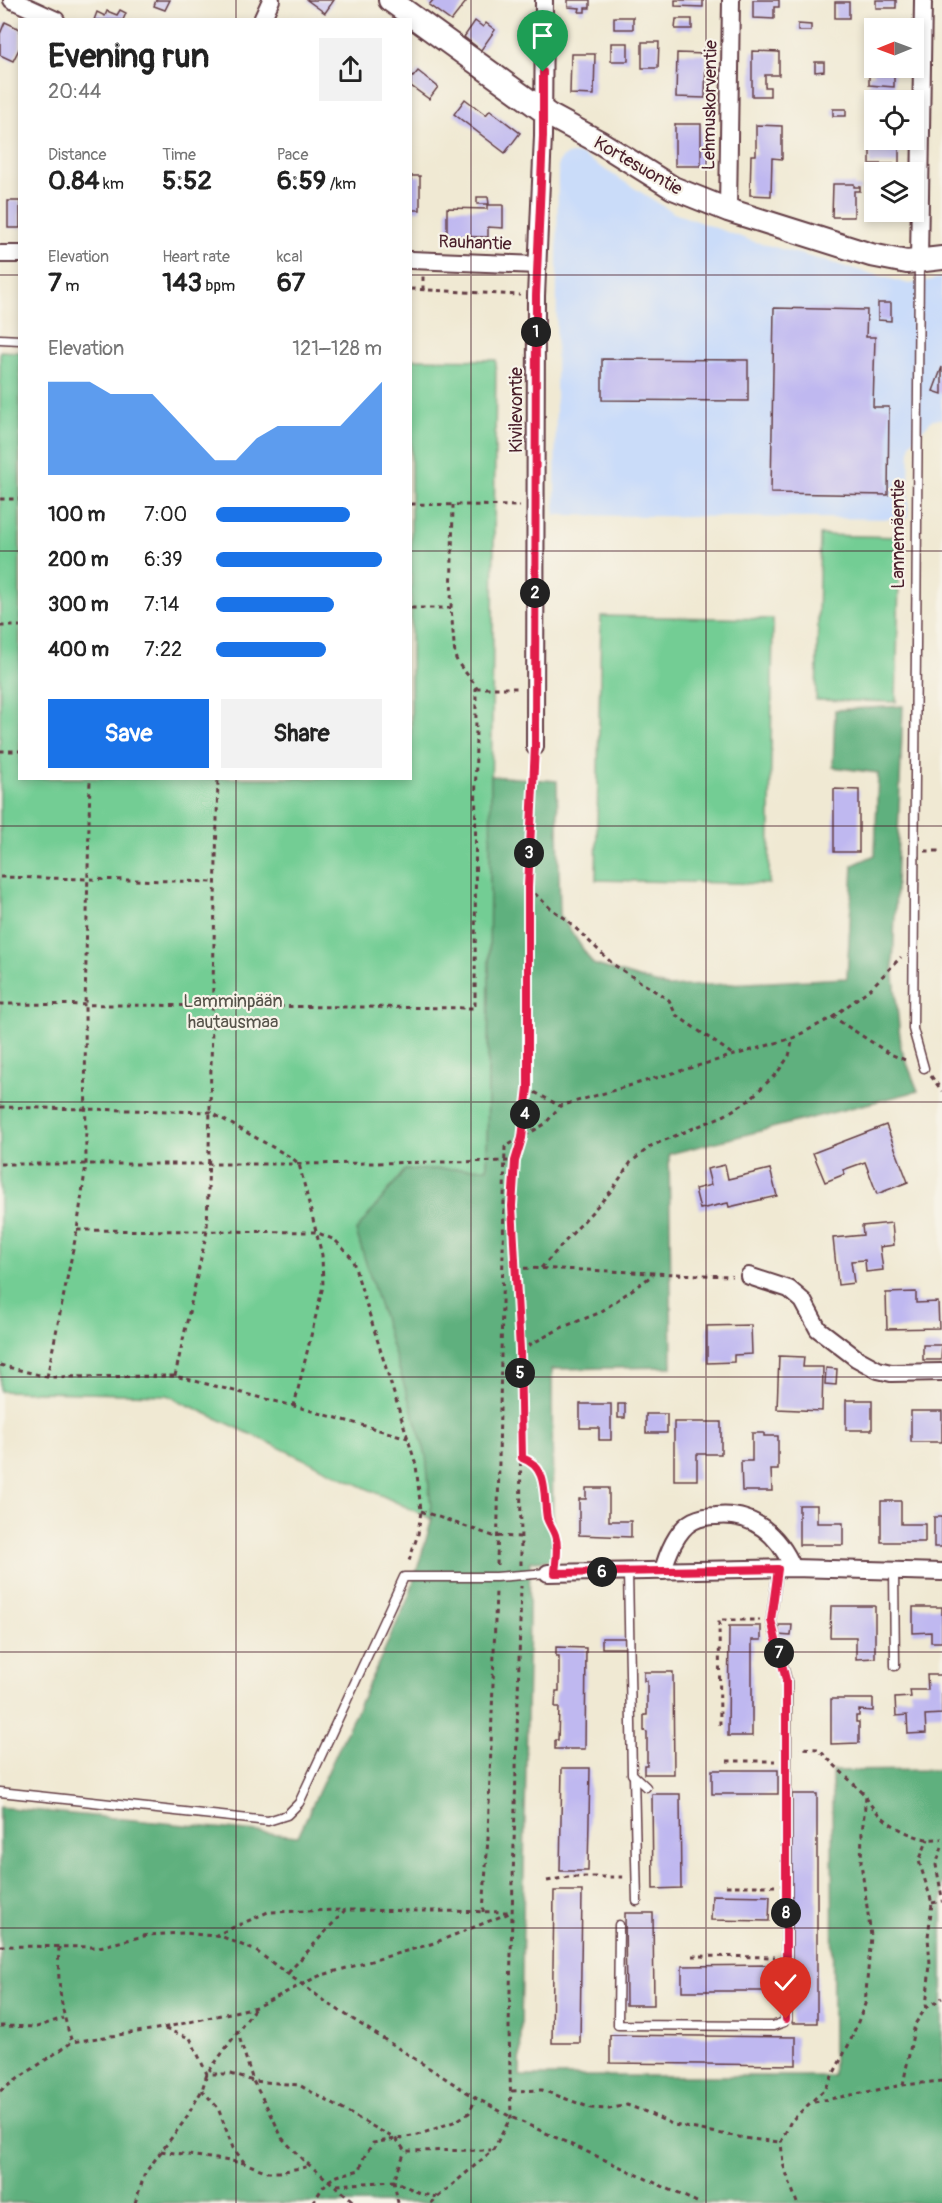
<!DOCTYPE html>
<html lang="en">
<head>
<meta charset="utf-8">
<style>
	:root { --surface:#fff; --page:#f2f2f2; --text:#222; --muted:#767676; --accent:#1a73e8 }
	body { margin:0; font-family:Pangolin,sans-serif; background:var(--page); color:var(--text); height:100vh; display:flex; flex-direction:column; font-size:22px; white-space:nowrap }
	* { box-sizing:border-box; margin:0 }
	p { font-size:20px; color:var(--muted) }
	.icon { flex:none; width:33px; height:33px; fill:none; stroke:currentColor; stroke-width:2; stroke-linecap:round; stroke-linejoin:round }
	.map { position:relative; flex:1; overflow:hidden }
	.side { position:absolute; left:18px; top:18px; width:394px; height:762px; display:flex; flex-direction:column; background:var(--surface); border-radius:0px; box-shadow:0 3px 9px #0003 }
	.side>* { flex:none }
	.needle { width:39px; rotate:269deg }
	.controls { position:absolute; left:864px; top:18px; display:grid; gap:12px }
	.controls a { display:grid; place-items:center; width:60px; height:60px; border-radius:0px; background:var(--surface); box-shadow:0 3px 9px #0003; font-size:30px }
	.pin { position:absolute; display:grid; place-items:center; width:51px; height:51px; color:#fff; margin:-62px -26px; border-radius:50% 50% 50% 0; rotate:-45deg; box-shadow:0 0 6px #0007 }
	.pin .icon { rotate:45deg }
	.km { position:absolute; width:30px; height:30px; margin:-15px; border-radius:50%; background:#222; color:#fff; font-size:16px; line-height:30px; text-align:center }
	.round { display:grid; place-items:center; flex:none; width:63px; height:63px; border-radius:0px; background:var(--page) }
	.head { display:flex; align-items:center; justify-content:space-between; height:102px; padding:0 30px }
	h1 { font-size:33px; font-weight:800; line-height:45px }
	.figures { display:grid; grid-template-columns:repeat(3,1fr); gap:9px; height:102px; padding:6px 30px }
	.figures div { display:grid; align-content:center }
	.figures b { font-size:26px; font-weight:800 }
	.figures small { font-size:16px; font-weight:400 }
	.figures p { font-size:16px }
	.chart { height:168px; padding:12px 30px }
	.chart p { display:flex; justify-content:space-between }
	.chart svg { width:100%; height:108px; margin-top:6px; fill:var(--accent); opacity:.7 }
	.cta { display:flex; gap:12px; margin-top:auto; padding:12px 30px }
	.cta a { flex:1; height:69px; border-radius:0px; background:var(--accent); color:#fff; font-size:24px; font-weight:800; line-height:69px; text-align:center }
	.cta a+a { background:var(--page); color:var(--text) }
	ul { padding:0 30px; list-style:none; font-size:20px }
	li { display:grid; grid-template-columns:96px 72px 1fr; align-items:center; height:45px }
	li i { height:15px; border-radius:8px; background:var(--accent) }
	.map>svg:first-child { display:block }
</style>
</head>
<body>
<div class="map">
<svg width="942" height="2203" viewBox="0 0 942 2203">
	<rect width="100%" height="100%" fill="#f7f3e8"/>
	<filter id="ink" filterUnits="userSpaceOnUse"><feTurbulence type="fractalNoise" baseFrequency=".0167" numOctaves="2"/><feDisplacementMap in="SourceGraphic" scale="12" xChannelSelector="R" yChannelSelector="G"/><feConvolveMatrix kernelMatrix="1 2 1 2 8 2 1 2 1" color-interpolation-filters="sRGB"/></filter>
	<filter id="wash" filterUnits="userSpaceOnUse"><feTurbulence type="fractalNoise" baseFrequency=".008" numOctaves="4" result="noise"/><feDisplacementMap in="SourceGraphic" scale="24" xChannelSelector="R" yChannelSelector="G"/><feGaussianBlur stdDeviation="1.35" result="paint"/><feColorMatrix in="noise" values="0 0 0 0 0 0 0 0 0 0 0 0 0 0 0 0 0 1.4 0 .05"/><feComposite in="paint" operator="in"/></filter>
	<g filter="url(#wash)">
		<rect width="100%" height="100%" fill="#f0e9d3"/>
		<path fill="#cadcf9" d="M572,154L582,155L674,213L752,241L909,284L942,278V419H933L910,443L908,519L555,515L558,163L564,156Z"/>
		<g fill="#73cd94" stroke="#5e7660" stroke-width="1.5">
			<path d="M0,351L20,352V778H411V359L496,360L487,1169L405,1170L432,1519L167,1395L0,1391Z"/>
			<path d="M820,535L900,537L896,702L816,700Z"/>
			<path d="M601,616L773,619L769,884L596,880Z"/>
		</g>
		<path fill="#5eb07e" stroke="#546854" stroke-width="1.5" d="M903,706L893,966L901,1048L918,1091L669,1154L672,1367L552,1369L553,1560L530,1561L520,2076H833L832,1771L942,1770V2203H0V1807L298,1836L409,1597L432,1519L426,1455L356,1231L405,1170L487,1168L491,776L557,781L560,915L593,964L668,987L847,978L853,865L875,855L878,773L833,767L835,710Z"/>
		<g id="blocks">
			<g fill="#bfb8f0">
				<path d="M156,0H170L165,10L154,6Z"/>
				<path d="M307,0H334L325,13Z"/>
				<path d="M433,0H463L466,2L451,21L429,5Z"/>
				<path d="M568,0H590V8H585V12H579L580,8L568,7Z"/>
				<path d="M675,0H703V7L675,6Z"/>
				<path d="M753,0H779V7H774V19L753,18Z"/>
				<rect x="876" y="0" width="20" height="8"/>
				<rect x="835" y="2" width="14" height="16"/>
				<path d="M120,10L126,13L123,20H94L97,12L105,16L107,11L117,15Z"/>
				<rect x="614" y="17" width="19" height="12"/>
				<path d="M676,19H692V29H675Z"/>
				<path d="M475,21L483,27L486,23L495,30L481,50L464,37Z"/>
				<path d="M5,22L20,29V47L13,61L0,55V34Z"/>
				<path d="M798,24L811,25V31H798Z"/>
				<path d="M642,42H659L658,68H642Z"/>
				<rect x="611" y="43" width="17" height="18"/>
				<path d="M752,51L779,52V75H765V87H770V96H752Z"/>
				<path d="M677,53L706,54L705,98L676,97Z"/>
				<path d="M571,54H595L594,95L570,94Z"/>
				<path d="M815,62H824V71L815,72Z"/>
				<path d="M874,68H894V87L869,85V75H874Z"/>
				<path d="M418,71L438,87L429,99L411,86V76L413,77Z"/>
				<path d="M465,99L486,115L490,110L520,133L505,153L454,114Z"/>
				<rect x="833" y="109" width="13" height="7"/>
				<path d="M870,118H874V140H899V164H870Z"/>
				<rect x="675" y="124" width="26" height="42"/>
				<path d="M756,125L782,126V159L772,158L771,196L750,195L751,155H756Z"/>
				<rect x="411" y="176" width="9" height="34"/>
				<rect x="870" y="180" width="4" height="13"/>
				<path d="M833,184H854V187H860V191H854V217H832Z"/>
				<path d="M477,197H488L489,204H477Z"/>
				<rect x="8" y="201" width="12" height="27"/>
				<path d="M487,205H503V228L488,227V237L447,236V208L487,209Z"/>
				<path d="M878,303H891V321L878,320Z"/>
				<path d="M774,308L867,310L866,337H875L873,407H889L888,495L771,493Z"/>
				<path d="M602,359L748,360V401L602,400Z"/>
				<path d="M942,367V394L933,391Z"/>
				<path d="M834,789L859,790V852H834Z"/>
				<path d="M886,1125L908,1182L877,1194L865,1162L843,1170L845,1174L825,1182L813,1153Z"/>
				<path d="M725,1165L728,1179L770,1169L777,1196L729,1207L728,1203L700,1209L695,1189L711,1185L707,1169Z"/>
				<path d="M892,1223L894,1245L880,1247L883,1270L866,1272L865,1260L851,1261L854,1283L838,1285L833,1238L863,1235L862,1226Z"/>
				<path d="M916,1292V1303L938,1302L939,1328L887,1329L886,1293Z"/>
				<path d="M751,1325L752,1354L734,1355V1362L707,1363V1326Z"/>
				<path d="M923,1345H942L941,1360H923Z"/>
				<path d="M779,1356L804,1357L803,1367H823L822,1411L777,1409Z"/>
				<path d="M826,1368L837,1369L836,1385L825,1384Z"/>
				<rect x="846" y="1400" width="26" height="30"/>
				<path d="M580,1404H611V1440H599V1428H580Z"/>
				<rect x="618" y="1404" width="7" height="14"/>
				<rect x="911" y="1411" width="31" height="31"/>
				<rect x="646" y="1414" width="21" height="19"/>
				<path d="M674,1422H721V1454H697V1480H674Z"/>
				<path d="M752,1433H764V1436H778V1470H771L772,1491H742L741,1461H752Z"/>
				<path d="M586,1488H609V1521H631V1537L579,1535V1499H586Z"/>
				<path d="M881,1501H901V1524H925V1542H881Z"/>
				<path d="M799,1505H817V1523H843V1545H799Z"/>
				<rect x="934" y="1517" width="8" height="30"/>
				<path d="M831,1606H875V1658L856,1659V1637H830Z"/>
				<path d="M913,1607H942V1642H931V1632L913,1633Z"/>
				<path d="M779,1625H792L791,1636L778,1635Z"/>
				<path d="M729,1626H761V1640H752V1736H728Z"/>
				<rect x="602" y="1638" width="24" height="10"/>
				<path d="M556,1647L586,1648L585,1749H555V1740H558L559,1707H555L556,1691H559V1656H556Z"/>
				<path d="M644,1672H673L674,1774H644V1765H647V1732L644,1731V1715H647V1681H644Z"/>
				<path d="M927,1675H942V1714L925,1715L926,1733L908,1734L907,1715L896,1716L895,1698L911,1697L910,1690H928Z"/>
				<path d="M831,1699H873V1711L859,1710V1716H856V1722H859V1743L831,1744Z"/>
				<path d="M562,1768H590L588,1871H560Z"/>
				<rect x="712" y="1770" width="66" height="24"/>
				<path d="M652,1794H680L681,1888L653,1889Z"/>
				<rect x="792" y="1794" width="25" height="229"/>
				<path d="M554,1891H582L580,2043H552Z"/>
				<path d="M712,1895L770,1896L769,1921L711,1920Z"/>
				<path d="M625,1913H653L654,2005H626Z"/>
				<path d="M770,1965V1991H682V1966Z"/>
				<path d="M610,2035L796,2037V2065L610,2063Z"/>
			</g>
		</g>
	</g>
	<g filter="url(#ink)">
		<use href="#blocks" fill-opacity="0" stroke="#633d44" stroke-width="1.5"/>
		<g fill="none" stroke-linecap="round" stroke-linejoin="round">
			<g stroke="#633d44" stroke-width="11">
				<g id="lane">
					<path d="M919,263L913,1029L924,1068"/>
					<path d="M0,339L20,340"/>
					<path d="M894,1571L895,1666"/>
					<path d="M628,1572L632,1774L646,1787"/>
					<path d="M634,1776L637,1901"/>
					<path d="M0,1792L268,1821L287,1815L299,1803L404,1577H496L548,1573"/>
					<path d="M619,1925L618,2025L773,2026L784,2022L786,2018L787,1681L771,1620L778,1569"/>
				</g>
			</g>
			<g stroke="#633d44" stroke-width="20">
				<g id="street">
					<path d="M12,0L56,20"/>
					<path d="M262,20L271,0"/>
					<path d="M728,210L731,0"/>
					<path d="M0,254H20"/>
					<path d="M411,260L538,265"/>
					<path d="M919,261L923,0"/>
					<path d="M535,747L536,296L543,136L544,0"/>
					<path d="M749,1276L789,1289L803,1301L818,1329L856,1358L878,1370L891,1373L942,1372"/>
					<path d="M663,1571C667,1555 677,1529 693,1521C699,1518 709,1516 716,1516C753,1512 779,1535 793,1568"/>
					<path d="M548,1573L793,1568L942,1572"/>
				</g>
			</g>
			<g stroke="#633d44" stroke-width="26">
				<path id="secondary" d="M390,0L549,115L601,143L673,188L728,210L871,255L907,262L942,258"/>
			</g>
			<g stroke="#633d44" stroke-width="3" stroke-dasharray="4.5 4.5" stroke-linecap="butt">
				<path d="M411,289L520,295"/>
				<path d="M423,290V276"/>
				<path d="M0,499H20"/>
				<path d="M411,504L520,506"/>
				<path d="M411,608H451"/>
				<path d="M0,626H20"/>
				<path d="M476,688H519"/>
				<path d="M0,751H20"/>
				<path d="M925,851H942"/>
				<path d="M0,877L216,882"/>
				<path d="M528,887L551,909L566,919L614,965L669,1000L676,1015L735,1056"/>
				<path d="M0,1004L475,1008L476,688C471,675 459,669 455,656L451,608L453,505"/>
				<path d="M833,1017L871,988L901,957"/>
				<path d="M931,1076L942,1091"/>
				<path d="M527,1088L560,1106"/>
				<path d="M0,1107L210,1112L292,1158L299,1164L322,1255L323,1286L294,1406"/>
				<path d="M0,1164H299L515,1161"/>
				<path d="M77,1230L316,1232L335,1240L352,1258L416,1465L421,1511L418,1534L408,1564"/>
				<path d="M515,1268C587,1269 659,1274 732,1276"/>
				<path d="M541,1268L612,1190L631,1162L651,1146L725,1115L748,1101L777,1073L789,1056L793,1038"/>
				<path d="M520,1350L563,1327L599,1313L653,1275"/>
				<path d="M0,1365L47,1377L175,1376L294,1406L408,1438"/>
				<path d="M175,1376L207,1231L218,778"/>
				<path d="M47,1377L77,1230L86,1164L85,1006L90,778"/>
				<path d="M522,1458L533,1463L541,1475L548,1519L556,1541L557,1558"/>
				<path d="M421,1511L493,1536L520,1537"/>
				<path d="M497,1565L505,1147L545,1124L560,1106L793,1038L833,1017L890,1054L908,1061"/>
				<path d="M521,1565L520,1350L512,1206L515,1161L522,1138L527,1088L528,887L534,763"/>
				<path d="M720,1725L719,1620H760"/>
				<path d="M727,1761H775"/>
				<path d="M866,1797C874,1815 899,1831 918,1837C926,1840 934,1839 942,1839"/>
				<path d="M942,1847L936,1865L942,1897"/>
				<path d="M547,1881L568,1877H626"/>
				<path d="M726,1886H775"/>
				<path d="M932,1903L942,1901"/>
				<path d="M483,1912L488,1838L496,1590"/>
				<path d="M214,1936L268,1912L343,1910"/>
				<path d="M0,1946L99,1947L148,1935L185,1933L223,1937L256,1951L329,2004L476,2098L511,2117L699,2203"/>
				<path d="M59,1947C57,1981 61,2011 72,2042"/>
				<path d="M692,1956L775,1957"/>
				<path d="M288,1973L345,1910L510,1912"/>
				<path d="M926,2008L930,1964L928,1937L932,1903L919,1861L928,1839"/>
				<path d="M0,2026L37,2027L63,2018"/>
				<path d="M165,2029L190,2038L207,2074H231L253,2081L299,2085L397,2140L405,2151L491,2150"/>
				<path d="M237,2030L253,2081L272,2116L282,2138L302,2159L356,2203"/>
				<path d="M903,2085L915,2024L926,2008L942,1998"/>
				<path d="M202,2090L218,2108L233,2148L244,2162"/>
				<path d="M0,2091L72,2042L163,2028L256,2007L319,1976L434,1943L512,1912"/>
				<path d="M512,2091L542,2090L591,2108L609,2109L627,2105L646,2112L674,2125L750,2139L781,2142"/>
				<path d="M814,2102L903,2085L942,2081"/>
				<path d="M161,2151L244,2163L268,2172H279L311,2166"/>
				<path d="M337,2185L394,2181L422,2194L437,2197"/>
				<path d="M135,2203L145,2173L185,2120L202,2090L207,2074L255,2008"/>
				<path d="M313,2203C330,2175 329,2178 360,2170L364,2157L373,2143L418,2135L456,2121L469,2113L476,2098"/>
				<path d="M398,2203L394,2181L405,2151"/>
				<path d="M431,2203L493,2150L511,2117L509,2027L521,1586"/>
				<path d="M797,2203L783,2164L781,2142L791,2121L826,2088L850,2042L865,2004L871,1936L861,1863L862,1833L866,1796L818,1749L800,1748"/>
			</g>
			<use href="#lane" stroke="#fff" stroke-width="8"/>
			<use href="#street" stroke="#fff" stroke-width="16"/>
			<use href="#secondary" stroke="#fff" stroke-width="22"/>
		</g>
	</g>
	<g fill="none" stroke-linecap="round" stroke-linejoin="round" filter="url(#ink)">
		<g stroke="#fff" stroke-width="12">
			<path id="route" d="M543,72V136L536,296L535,747L528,887V1088L522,1138L515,1161L512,1206L520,1350L522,1458C549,1467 543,1495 547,1518C549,1524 553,1529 555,1535C559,1547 556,1561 555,1573L778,1569L771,1620L786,1680V2019"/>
		</g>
		<use href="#route" stroke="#e11d48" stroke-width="8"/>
	</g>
	<path fill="none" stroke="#4a1f2b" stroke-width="1.5" stroke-opacity="0.55" d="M236,0V20M471,0V2203M706,0V2203M0,275H20M411,275H942M0,551H20M411,551H942M236,778V2203M0,826H942M0,1102H942M0,1377H942M0,1652H942M0,1928H942"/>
	<g text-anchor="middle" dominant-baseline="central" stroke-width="4.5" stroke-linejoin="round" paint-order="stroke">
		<g font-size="18" fill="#4a1f2b" stroke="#f7f3e8">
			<text transform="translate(710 105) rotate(-89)">Lehmuskorventie</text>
			<text transform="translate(638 166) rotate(30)">Kortesuontie</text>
			<text transform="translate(475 243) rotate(2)">Rauhantie</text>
			<text transform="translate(516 410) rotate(-90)">Kivilevontie</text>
			<text transform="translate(898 534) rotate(-90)">Lannemäentie</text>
		</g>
		<g font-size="18" fill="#56534a" stroke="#f7f3e8">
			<text x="233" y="1001">Lamminpään<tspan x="233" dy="21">hautausmaa</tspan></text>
		</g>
	</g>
</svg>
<div class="controls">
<a><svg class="needle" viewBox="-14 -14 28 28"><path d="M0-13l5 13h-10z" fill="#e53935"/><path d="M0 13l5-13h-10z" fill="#767676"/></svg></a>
<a><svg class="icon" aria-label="locate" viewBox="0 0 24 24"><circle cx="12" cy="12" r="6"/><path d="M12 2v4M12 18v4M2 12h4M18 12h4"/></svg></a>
<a><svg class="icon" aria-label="layers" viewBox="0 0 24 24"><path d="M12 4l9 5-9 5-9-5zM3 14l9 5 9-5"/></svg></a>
</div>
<div class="pin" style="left:543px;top:72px;background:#1e9e55"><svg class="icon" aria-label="arrive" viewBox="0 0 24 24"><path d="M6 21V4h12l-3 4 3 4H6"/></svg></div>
<div class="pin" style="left:786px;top:2019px;background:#d93025"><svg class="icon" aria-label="check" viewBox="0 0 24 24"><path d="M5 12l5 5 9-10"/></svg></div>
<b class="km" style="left:536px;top:332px">1</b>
<b class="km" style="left:535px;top:593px">2</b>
<b class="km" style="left:529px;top:853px">3</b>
<b class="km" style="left:525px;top:1114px">4</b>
<b class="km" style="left:520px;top:1373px">5</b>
<b class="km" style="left:602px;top:1572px">6</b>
<b class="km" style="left:779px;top:1653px">7</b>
<b class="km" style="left:786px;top:1913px">8</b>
<section class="side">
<div class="head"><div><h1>Evening run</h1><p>20:44</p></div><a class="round"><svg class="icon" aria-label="share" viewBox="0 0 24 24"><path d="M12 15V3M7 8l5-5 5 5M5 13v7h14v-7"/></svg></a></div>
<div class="figures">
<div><p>Distance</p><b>0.84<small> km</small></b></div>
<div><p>Time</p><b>5:52</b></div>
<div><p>Pace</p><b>6:59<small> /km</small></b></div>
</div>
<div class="figures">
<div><p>Elevation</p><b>7<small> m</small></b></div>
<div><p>Heart rate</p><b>143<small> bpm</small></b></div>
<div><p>kcal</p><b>67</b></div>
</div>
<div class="chart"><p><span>Elevation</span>121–128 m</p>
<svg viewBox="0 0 160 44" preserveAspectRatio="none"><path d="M0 44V6L10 6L20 6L30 11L40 11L50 11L60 20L70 29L80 38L90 38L100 29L110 24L120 24L130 24L140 24L150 15L160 6V44z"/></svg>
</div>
<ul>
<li><b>100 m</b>7:00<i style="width:81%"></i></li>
<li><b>200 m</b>6:39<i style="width:100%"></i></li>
<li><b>300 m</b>7:14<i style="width:71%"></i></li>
<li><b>400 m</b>7:22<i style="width:66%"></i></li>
</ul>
<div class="cta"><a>Save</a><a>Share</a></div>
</section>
</div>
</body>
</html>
